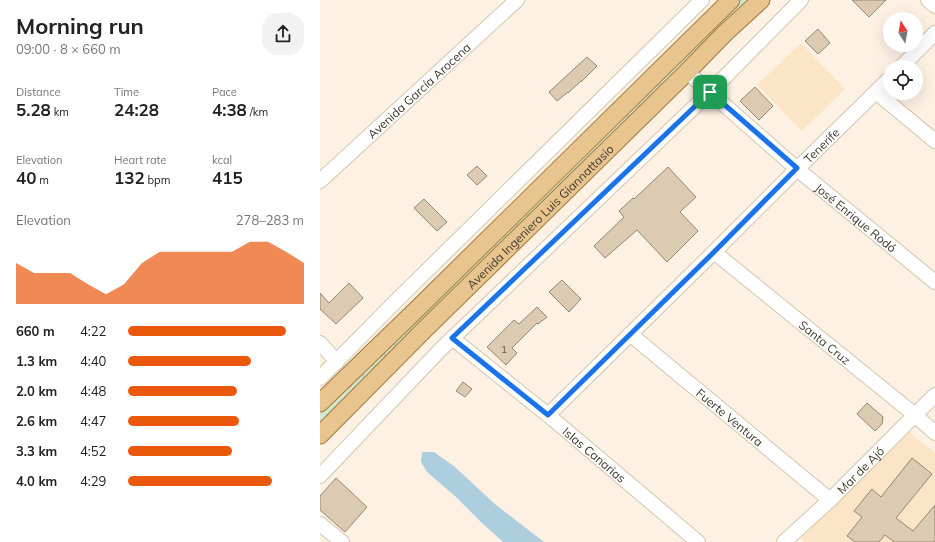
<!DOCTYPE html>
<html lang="en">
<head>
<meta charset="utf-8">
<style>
	:root { --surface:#fff; --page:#f2f2f2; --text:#222; --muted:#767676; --accent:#ea580c }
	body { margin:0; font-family:Mulish,sans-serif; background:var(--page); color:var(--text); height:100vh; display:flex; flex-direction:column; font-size:15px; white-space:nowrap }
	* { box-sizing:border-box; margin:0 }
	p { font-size:13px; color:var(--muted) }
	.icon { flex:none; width:22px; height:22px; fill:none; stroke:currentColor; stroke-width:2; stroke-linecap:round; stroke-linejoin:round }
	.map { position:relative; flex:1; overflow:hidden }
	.drawer { display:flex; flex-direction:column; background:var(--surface); width:320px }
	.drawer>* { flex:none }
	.needle { width:26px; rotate:349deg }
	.fabs { position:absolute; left:563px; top:12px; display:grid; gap:8px }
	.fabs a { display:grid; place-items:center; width:40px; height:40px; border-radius:50%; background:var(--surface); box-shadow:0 4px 16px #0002; font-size:20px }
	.pin { position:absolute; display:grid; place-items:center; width:34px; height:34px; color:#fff; margin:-17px; border-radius:8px; box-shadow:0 2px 6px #0006 }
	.round { display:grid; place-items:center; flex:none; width:42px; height:42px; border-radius:16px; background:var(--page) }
	.headline { display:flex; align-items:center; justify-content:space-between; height:68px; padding:0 16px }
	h1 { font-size:22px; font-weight:700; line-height:30px }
	.figures { display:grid; grid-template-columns:repeat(3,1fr); gap:6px; height:68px; padding:4px 16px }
	.figures div { display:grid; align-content:center }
	.figures b { font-size:17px; font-weight:700 }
	.figures small { font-size:11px; font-weight:400 }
	.figures p { font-size:11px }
	.chart { height:112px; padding:8px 16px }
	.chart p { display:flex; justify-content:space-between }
	.chart svg { width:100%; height:72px; margin-top:4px; fill:var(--accent); opacity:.7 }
	ul { padding:0 16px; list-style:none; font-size:13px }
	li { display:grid; grid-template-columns:64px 48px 1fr; align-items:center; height:30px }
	li i { height:10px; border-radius:5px; background:var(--accent) }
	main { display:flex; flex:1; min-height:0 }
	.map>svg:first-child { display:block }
</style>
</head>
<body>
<main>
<section class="drawer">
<div class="headline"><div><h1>Morning run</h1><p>09:00 · 8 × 660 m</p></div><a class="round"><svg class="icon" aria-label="share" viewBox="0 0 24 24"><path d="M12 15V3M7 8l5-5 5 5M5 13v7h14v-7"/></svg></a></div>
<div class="figures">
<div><p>Distance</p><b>5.28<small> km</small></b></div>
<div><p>Time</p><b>24:28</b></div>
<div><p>Pace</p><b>4:38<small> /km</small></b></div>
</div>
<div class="figures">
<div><p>Elevation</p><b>40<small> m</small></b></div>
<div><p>Heart rate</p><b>132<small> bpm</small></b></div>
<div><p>kcal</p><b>415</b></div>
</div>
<div class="chart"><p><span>Elevation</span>278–283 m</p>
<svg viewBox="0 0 160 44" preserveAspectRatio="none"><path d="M0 44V19L10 25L20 25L30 25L40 32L50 38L60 32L70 19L80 12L90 12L100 12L110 12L120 12L130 6L140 6L150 12L160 19V44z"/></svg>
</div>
<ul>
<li><b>660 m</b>4:22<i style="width:90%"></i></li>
<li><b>1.3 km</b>4:40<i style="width:70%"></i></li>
<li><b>2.0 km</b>4:48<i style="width:62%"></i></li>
<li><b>2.6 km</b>4:47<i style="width:63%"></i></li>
<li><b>3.3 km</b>4:52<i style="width:59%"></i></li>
<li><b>4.0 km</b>4:29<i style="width:82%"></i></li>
</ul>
</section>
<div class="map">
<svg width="615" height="542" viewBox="0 0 615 542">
	<defs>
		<pattern id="grass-tufts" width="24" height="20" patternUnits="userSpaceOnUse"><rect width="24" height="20" fill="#d1e7d0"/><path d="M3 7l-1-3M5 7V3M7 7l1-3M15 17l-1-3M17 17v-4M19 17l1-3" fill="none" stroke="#b4c7b3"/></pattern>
	</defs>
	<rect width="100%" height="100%" fill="#fcf1e3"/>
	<g fill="#fce5c6">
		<path d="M481,43L525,89L482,131L437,85Z"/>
		<path d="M589,432L615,453V542H485L481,538Z"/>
	</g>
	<path fill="url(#grass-tufts)" d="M419,0H432L0,424V413L3,408Z"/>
	<path fill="#adcedf" d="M102,452H114L135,467L176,505L224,542H183L161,522L135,496L107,472L101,462Z"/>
	<g fill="#dccab2" stroke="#96866f">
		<path d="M532,0H566L549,17Z"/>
		<path d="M498,29L510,43L498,54L485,41Z"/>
		<path d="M267,57L277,66L261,82V81L248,93V92L237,101L229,92Z"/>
		<path d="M435,87L453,106L439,120L420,101Z"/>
		<path d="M157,166L167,176L157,185L147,175Z"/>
		<path d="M348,167L376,197L360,212L378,231L347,262L317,230L285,258L274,246L304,217L299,211L313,198L314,199Z"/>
		<path d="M104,199L127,222L117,231L94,208Z"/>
		<path d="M242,280L261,299L249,312L229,292Z"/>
		<path d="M29,283L43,298L16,324L0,309V293L9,303Z"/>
		<path d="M217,307L227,317L218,324L217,323L192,348L197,353L186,365L167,347L194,320L199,324Z"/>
		<path d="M143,382L152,389L145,397L136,391Z"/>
		<path d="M547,403L563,417L562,424L555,431L537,414Z"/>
		<path d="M592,458L612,474L576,518L593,531L615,505V542H574L565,535L559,542H535L527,536L542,517L534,511L552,489L561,497Z"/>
		<path d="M16,478L47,507L25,532L0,510V496Z"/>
	</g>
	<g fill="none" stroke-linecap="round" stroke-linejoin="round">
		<g stroke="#d6c4ac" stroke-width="16">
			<g id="minor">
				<path d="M608,0L615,6"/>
				<path d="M581,67L615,33"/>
				<path id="s1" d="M367,72L477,169L615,282"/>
				<path d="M556,92L615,141"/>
				<path id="s2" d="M0,181L197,0"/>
				<path id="s3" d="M394,252L595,415L615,433"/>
				<path id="s4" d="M310,334L510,500"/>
				<path id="s5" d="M132,338L228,415L378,542"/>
				<path d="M0,343L17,362"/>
				<path d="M0,378L75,302L382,0"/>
				<path id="s6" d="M228,415L394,252L477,169L570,78"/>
				<path d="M0,476L121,349L390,92L481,0"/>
				<path d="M0,524L22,542"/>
				<path id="s7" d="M464,542L510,500L615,395"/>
			</g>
		</g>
		<g stroke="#a27a3b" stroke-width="19">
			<g id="major">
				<path d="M0,403L95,311L411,0"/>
				<path id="s8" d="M0,435L103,331L367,72L405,33L441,0"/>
			</g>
		</g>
		<use href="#minor" stroke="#fff" stroke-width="14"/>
		<use href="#major" stroke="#e8c58e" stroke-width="17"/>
	</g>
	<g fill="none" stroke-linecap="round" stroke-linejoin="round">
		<g stroke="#fff" stroke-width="8">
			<path id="route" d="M390,92L477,168L394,252L228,415L132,338Z"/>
		</g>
		<use href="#route" stroke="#1a73e8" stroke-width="5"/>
	</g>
	<g text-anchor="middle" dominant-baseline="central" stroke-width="3" stroke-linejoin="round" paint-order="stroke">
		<g font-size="10" fill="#655b4e">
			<text x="184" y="349">1</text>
		</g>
		<g font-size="12" fill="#3d362d" stroke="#fcf1e3">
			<text stroke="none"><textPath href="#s2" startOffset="134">Avenida García Arocena</textPath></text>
			<text stroke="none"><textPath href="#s6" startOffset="384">Tenerife</textPath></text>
			<text stroke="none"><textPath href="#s8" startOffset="310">Avenida Ingeniero Luis Giannattasio</textPath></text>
			<text stroke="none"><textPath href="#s1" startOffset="223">José Enrique Rodó</textPath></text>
			<text stroke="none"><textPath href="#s3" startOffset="143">Santa Cruz</textPath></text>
			<text stroke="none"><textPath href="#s4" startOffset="130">Fuerte Ventura</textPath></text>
			<text stroke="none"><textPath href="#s5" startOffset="184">Islas Canarias</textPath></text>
			<text stroke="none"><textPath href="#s7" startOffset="105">Mar de Ajó</textPath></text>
		</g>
	</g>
</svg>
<div class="fabs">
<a><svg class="needle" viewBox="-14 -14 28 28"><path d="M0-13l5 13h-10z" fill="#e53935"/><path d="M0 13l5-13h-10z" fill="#767676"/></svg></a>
<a><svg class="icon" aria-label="locate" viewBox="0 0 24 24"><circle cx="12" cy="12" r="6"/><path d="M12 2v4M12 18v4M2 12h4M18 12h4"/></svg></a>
</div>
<div class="pin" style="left:390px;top:92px;background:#1e9e55"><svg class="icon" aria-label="arrive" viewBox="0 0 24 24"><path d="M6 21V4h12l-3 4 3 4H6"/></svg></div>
</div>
</main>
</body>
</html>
